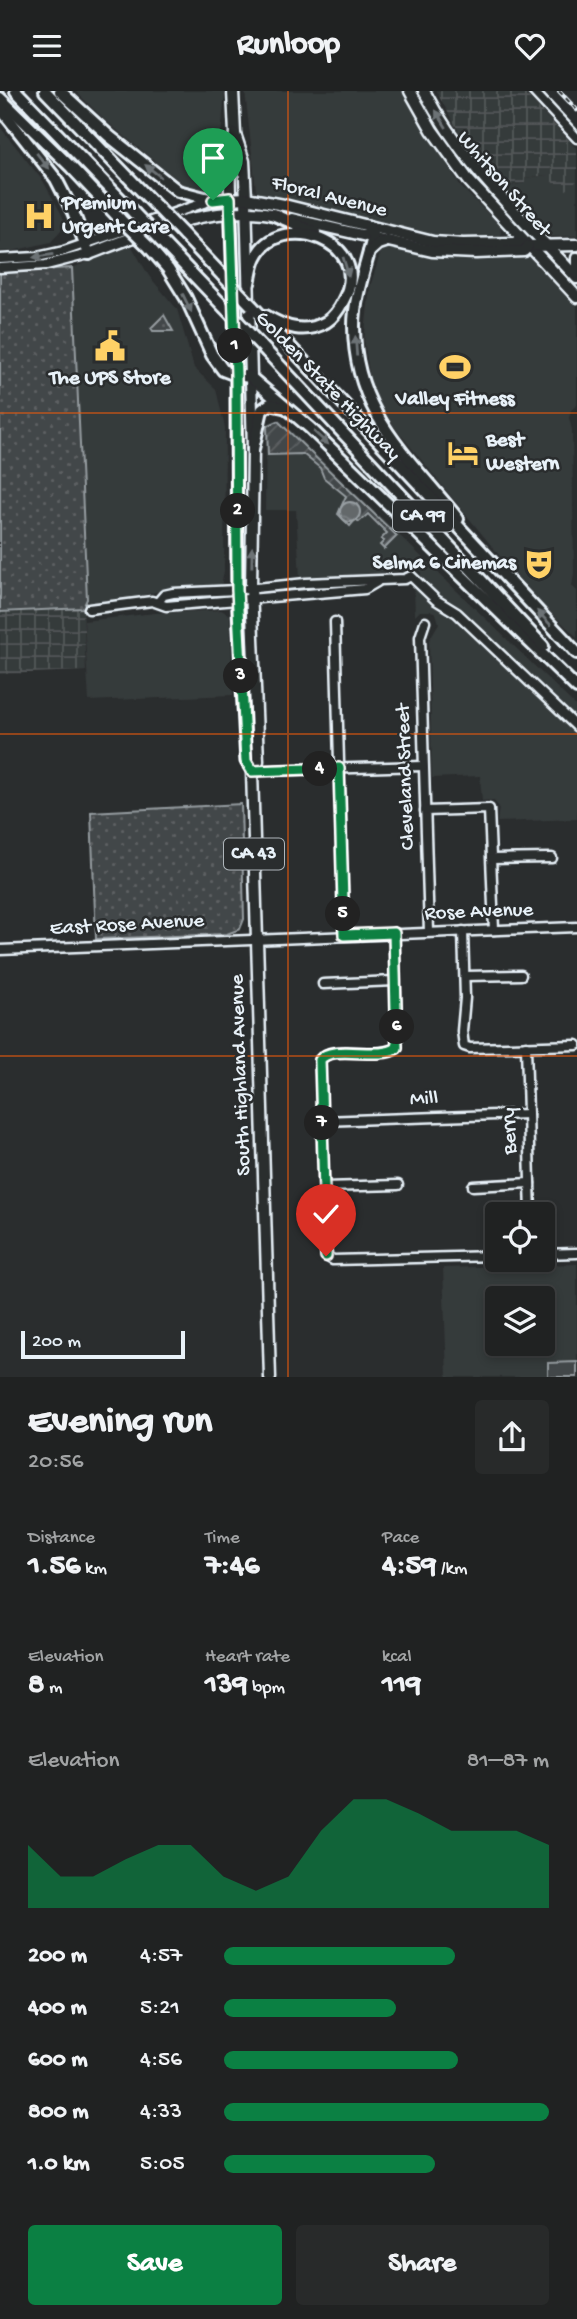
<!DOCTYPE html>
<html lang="en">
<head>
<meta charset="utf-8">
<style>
	:root { --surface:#202222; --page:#282a2a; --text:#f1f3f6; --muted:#a2a4a5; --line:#3d3f40; --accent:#0b8043 }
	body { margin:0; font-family:"Gochi Hand",sans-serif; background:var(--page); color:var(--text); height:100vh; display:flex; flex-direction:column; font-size:26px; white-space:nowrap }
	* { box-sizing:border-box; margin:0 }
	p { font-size:23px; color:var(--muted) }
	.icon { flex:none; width:38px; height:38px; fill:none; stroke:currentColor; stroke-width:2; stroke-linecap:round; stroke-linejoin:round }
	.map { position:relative; height:1286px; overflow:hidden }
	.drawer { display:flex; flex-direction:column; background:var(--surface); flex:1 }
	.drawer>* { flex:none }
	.tools { position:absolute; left:485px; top:1111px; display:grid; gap:14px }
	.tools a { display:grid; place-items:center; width:70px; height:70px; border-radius:7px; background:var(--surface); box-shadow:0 4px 10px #0003,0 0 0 2px var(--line); font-size:35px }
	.scale { position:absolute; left:21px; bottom:18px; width:164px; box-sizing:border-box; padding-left:7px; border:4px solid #e8f1f8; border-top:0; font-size:19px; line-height:24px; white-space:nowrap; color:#e8f1f8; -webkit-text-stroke:5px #2a2d2e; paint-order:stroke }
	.pin { position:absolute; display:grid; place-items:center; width:60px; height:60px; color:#fff; margin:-72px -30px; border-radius:50% 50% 50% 0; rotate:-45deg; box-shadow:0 0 7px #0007 }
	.pin .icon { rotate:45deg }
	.km { position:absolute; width:35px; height:35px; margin:-18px; border-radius:50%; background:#222; color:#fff; font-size:19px; line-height:35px; text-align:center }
	.round { display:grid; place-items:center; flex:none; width:74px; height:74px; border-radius:7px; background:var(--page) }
	.overview { display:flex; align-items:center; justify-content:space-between; height:119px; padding:0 28px }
	h1 { font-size:38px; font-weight:800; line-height:52px }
	.stats { display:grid; grid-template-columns:repeat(3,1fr); gap:10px; height:119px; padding:7px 28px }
	.stats div { display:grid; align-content:center }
	.stats b { font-size:30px; font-weight:800 }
	.stats small { font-size:19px; font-weight:400 }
	.stats p { font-size:19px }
	.chart { height:196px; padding:14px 28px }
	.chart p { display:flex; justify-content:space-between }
	.chart svg { width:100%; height:126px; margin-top:7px; fill:var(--accent); opacity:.7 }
	.action { display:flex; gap:14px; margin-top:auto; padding:14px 28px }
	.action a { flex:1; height:80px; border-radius:7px; background:var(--accent); color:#fff; font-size:28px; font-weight:800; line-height:80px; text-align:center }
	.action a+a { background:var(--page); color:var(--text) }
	ul { padding:0 28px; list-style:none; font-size:23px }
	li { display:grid; grid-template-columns:112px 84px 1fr; align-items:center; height:52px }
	li i { height:18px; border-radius:9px; background:var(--accent) }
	header { display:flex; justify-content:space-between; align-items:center; height:91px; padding:0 28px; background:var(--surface); font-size:32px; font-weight:800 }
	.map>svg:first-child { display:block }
</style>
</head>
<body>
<header><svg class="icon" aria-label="menu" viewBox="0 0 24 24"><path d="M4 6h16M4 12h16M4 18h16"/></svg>Runloop<svg class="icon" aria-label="heart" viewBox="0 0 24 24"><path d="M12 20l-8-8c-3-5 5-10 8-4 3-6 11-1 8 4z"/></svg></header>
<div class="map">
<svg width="577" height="1287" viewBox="0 0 577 1287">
	<defs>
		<pattern id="industrial-grid" width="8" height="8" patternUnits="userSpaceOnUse" patternTransform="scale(1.75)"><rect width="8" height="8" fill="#363a3b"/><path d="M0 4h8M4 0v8" fill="none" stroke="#535758"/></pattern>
		<pattern id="grass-dots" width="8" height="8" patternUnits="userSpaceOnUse" patternTransform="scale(1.75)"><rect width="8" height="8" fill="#424648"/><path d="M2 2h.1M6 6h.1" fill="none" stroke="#5d6163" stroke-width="1.8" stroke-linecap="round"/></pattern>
		<pattern id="garden-furrows" width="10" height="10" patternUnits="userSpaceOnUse" patternTransform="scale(1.75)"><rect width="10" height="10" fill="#424648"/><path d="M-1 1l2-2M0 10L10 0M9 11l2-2" fill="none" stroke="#5d6163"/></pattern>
		<pattern id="water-waves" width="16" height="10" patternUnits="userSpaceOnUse" patternTransform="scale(1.75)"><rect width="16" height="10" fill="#63686b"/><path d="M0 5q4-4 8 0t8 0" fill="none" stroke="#797e81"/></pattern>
	</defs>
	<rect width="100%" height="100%" fill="#2a2d2e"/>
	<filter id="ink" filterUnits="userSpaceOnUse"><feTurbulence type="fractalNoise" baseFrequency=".0143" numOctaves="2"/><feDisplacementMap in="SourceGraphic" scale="14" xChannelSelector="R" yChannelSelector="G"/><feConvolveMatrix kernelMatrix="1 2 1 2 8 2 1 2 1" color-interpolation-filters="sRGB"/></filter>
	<g filter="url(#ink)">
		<g fill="#363a3b" fill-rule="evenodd">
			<path d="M75,0H225L216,100L185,95L107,31Z"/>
			<path d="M245,0H405L461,96L500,134L501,143L495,147H438L279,107L260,106L256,99Z"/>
			<path d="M0,36L43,90L61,122L66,133L51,151L12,160H0Z"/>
			<path d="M546,84L577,90V145L546,146L500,97L525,92V87Z"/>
			<path d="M131,154L149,185L177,218L194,277L216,298L225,337L224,480L221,496L171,497L121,510L90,513L87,508L72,177Z"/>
			<path d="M382,157H396L442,166L524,165L531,167L577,215V314L571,319L569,327L572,339L574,482L572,495L577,500V546L545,516L508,475L396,338L378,312L370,288L364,250L370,196Z"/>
			<path d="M279,328L577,616V728L497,731L499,716L493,709L482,710L480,685L432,687L429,549L439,532L436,522L431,520H420L415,525L414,496L421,490V480L412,475L397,480L339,487L300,488L296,419H265L266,333Z"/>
			<path d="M221,519L230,524L233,604L89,610L84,530L155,522Z"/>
			<path d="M577,1173V1286H447L443,1177ZM497,1208H542V1253H497Z"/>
		</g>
		<g fill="url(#industrial-grid)">
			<path d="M436,0H523L577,58V90L563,102L546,84L525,87V92L501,96L464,50Z"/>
			<path d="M83,517L86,580L0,583V521Z"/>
		</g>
		<g fill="url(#grass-dots)" stroke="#959ca0" stroke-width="2">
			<path d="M72,177L87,508L83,517L0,521V181Z"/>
			<path d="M164,224L173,240H153L151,237Z"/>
			<path d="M241,713L244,828L240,838L227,843L96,848L91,721Z"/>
		</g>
		<path fill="url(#garden-furrows)" stroke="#959ca0" stroke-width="2" d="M278,330L397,445L384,458L380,454L384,450L381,448L387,442L368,423L359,431L356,428L350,435L338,423L346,405L324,387L320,377L303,363L268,364L267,335Z"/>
		<path fill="#424648" stroke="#959ca0" stroke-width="2" d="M577,1271V1286H548V1272Z"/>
		<circle fill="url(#water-waves)" stroke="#989fa3" stroke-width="2" cx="350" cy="421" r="10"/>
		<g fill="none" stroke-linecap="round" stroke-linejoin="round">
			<g stroke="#e8f1f8" stroke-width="13">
				<g id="minor">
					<path d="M533,0L577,47"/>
					<path d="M0,168L37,166L64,160L212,109"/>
					<path d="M0,177L46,174L89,163"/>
					<path d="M158,511L164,504L173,502L237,499L306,492L405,488L411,485L436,509L457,522L577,636"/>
					<path d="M89,518L152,510L166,515L365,498L377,491"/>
					<path d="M335,531L344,844"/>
					<path d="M425,531L420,546L429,841"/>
					<path d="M252,680L423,675"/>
					<path d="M425,720L489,718L494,839"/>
					<path d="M492,768L552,767"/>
					<path d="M463,840L465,907L462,940L464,955L470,957L577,954"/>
					<path d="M394,842L397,956C379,970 332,951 320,969L326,1165L333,1169L497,1165"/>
					<path d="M0,859L577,836"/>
					<path d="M465,885L521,884"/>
					<path d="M323,893L395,890"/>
					<path d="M526,955L531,1124"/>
					<path d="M322,1030L528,1023"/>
					<path d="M473,1095L530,1092"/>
					<path d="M324,1096L398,1094"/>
					<path d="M542,1163L577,1162"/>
				</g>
			</g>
			<g stroke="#e8f1f8" stroke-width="15">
				<g id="major">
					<path d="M233,0L235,43L229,71L236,284L237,499L246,670L252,680"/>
					<path d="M410,0L432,39L469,90L577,206"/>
					<path d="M424,0C462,73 522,127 577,187"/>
					<path d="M235,43L244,70L246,107L253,358L251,497L258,670L252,680L270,1287"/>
					<path d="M213,109L246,107L284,114L433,151L463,153L516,152L528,155L577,154"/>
					<path d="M292,128L432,160L476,162L524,160L528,155"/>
					<path d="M89,163C146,141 216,111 277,124"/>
					<path d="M577,167V183"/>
				</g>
			</g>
			<g stroke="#e8f1f8" stroke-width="16">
				<g id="highway">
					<path d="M16,0L134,122"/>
					<path d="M45,0L157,116"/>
					<path d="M60,0L109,45L178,100L213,109"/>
					<path d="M0,7L71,76L121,129"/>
					<path d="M0,17L56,88L73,121L89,163"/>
					<path d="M272,123L315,141"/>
					<path d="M368,135L373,146C366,175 354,206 354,235C354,322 408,365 458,428"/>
					<path d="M183,143L223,185"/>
					<path d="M160,149L224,216"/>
					<path d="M149,156L168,178L186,207L212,264L223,279L236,284L250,286L310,337L577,597"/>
					<path d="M369,161L378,153L387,150"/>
					<path d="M249,192C251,184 252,174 256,166C279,118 376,150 343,210C339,218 334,226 326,231C305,243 286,237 266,225"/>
					<path d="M252,215L577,562"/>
					<path d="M267,261L543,555"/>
					<path d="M253,358L262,319L270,313L283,316"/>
				</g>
			</g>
			<use href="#minor" stroke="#2a2d2e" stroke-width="8"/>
			<use href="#major" stroke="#2a2d2e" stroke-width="10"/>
			<use href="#highway" stroke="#2a2d2e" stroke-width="10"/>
			<g stroke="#e8f1f8" stroke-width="4.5">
				<path id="rail" d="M559,0L577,19"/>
			</g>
			<use href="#rail" stroke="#2a2d2e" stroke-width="2" stroke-dasharray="5" stroke-linecap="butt"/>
			<g stroke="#e8f1f8" stroke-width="16" stroke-linecap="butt">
				<g id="highway-bridge">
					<path d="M157,116L183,143"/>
					<path d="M134,122L160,149"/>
					<path d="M121,129L149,156"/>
					<path d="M223,185L252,215"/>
					<path d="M224,216L267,261"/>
				</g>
			</g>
			<use href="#highway-bridge" stroke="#2a2d2e" stroke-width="10"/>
		</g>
		<defs><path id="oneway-solid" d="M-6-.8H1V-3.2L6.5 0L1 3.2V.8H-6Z" transform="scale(1.75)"/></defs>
		<g fill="#6c7275">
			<use href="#oneway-solid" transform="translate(441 28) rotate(-122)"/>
			<use href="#oneway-solid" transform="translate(43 70) rotate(51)"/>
			<use href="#oneway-solid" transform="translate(153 80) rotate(-142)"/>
			<use href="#oneway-solid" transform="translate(43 165) rotate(171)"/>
			<use href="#oneway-solid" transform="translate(346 176) rotate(73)"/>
			<use href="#oneway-solid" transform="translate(187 212) rotate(64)"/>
			<use href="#oneway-solid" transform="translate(356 255) rotate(-94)"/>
			<use href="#oneway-solid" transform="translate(321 347) rotate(42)"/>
			<use href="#oneway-solid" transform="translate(252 466) rotate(-89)"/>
			<use href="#oneway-solid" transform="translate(544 527) rotate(-134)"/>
		</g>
	</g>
	<g fill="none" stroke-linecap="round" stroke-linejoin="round" filter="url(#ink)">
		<g stroke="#fff" stroke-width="14">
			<path id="route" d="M213,109L230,107L236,284L237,499L246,670L252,680L339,677L344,844L394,842L397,957C379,970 332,952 320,969L326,1165"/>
		</g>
		<use href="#route" stroke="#0b8043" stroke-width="9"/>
	</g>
	<path fill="none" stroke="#e8590c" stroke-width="2" stroke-opacity="0.55" d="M288,0V1287M0,322H577M0,643H577M0,965H577"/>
	<defs>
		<g id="hospital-bare" transform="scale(2.415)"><path d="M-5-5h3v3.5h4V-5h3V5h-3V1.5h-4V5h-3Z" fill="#ffd166" stroke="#2a2d2e" stroke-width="2.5" paint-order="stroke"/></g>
		<g id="civic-bare" transform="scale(2.415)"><path d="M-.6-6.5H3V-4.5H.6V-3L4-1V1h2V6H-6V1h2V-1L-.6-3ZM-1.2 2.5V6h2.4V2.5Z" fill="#ffd166" stroke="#2a2d2e" stroke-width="2.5" paint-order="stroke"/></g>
		<g id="stadium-bare" transform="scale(2.415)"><path d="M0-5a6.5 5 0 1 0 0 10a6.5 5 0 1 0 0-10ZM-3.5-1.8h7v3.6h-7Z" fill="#ffd166" stroke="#2a2d2e" stroke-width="2.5" paint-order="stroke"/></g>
		<g id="hotel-bare" transform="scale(2.415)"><path d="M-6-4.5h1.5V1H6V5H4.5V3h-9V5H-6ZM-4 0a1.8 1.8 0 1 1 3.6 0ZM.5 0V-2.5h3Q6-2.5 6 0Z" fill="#ffd166" stroke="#2a2d2e" stroke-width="2.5" paint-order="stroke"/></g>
		<g id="theatre-bare" transform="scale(2.415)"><path d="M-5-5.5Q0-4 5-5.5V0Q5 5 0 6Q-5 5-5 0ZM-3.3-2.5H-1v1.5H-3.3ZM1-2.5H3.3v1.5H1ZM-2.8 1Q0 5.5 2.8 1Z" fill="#ffd166" stroke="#2a2d2e" stroke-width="2.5" paint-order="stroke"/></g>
	</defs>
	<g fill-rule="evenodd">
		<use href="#hospital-bare" x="39" y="125"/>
		<use href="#civic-bare" x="110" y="255"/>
		<use href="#stadium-bare" x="455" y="276"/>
		<use href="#hotel-bare" x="463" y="362"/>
		<use href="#theatre-bare" x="539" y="473"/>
	</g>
	<g text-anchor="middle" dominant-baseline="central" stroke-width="5" stroke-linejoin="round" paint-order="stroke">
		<g fill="#2a2d2e" stroke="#afb6bb" stroke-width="2">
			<rect x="393" y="409.5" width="60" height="31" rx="5"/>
			<rect x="224" y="747.5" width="60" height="31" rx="5"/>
		</g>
		<g font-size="19" font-weight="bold" fill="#e8f1f8">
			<text x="423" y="425">CA 99</text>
			<text x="254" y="763">CA 43</text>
		</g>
		<g font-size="21" fill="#e8f1f8" stroke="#2a2d2e">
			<text transform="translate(503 94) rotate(49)">Whitson Street</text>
			<text transform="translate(329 107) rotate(14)">Floral Avenue</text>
			<text transform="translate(327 296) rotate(46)">Golden State Highway</text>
			<text transform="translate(407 686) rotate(-92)">Cleveland Street</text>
			<text transform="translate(479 822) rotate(-2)">Rose Avenue</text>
			<text transform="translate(127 835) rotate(-3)">East Rose Avenue</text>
			<text transform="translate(242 984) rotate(-92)">South Highland Avenue</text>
			<text transform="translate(424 1009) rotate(-2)">Mill</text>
			<text transform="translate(511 1040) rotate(-92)">Berry</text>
		</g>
		<g font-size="21" font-weight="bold" fill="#e8f1f8" stroke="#2a2d2e" text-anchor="start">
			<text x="62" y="113">Premium<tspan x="62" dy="24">Urgent Care</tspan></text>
			<text x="110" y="288" text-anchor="middle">The UPS Store</text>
			<text x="455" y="309" text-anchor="middle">Valley Fitness</text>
			<text x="486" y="350">Best<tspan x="486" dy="24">Western</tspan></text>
			<text x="516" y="473" text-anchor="end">Selma 6 Cinemas</text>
		</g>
	</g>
</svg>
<div class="tools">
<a><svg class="icon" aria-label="locate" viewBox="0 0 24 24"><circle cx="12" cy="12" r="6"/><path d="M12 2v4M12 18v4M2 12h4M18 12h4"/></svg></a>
<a><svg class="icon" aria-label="layers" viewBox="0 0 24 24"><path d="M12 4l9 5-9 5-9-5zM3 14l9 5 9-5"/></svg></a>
</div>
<div class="scale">200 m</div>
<div class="pin" style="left:213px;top:109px;background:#1e9e55"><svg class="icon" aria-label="arrive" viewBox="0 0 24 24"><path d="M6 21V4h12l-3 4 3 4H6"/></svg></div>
<div class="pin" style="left:326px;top:1165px;background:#d93025"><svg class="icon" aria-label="check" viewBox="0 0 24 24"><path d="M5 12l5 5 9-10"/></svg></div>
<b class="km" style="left:235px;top:255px">1</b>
<b class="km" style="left:238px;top:420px">2</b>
<b class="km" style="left:241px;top:585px">3</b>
<b class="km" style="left:320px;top:678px">4</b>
<b class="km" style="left:343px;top:823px">5</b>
<b class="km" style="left:397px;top:936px">6</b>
<b class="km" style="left:322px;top:1032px">7</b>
</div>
<section class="drawer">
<div class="overview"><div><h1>Evening run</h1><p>20:56</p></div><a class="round"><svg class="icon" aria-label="share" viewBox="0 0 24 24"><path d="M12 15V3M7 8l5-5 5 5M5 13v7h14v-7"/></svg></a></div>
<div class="stats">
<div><p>Distance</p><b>1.56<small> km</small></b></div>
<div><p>Time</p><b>7:46</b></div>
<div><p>Pace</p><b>4:59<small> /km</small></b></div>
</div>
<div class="stats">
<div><p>Elevation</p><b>8<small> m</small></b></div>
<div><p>Heart rate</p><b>139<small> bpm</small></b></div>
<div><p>kcal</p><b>119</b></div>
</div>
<div class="chart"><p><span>Elevation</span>81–87 m</p>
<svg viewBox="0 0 160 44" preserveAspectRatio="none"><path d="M0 44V22L10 33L20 33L30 27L40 22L50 22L60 33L70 38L80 33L90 17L100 6L110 6L120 11L130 17L140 17L150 17L160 22V44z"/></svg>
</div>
<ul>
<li><b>200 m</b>4:57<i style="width:71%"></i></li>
<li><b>400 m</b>5:21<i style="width:53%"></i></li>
<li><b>600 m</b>4:56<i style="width:72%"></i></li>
<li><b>800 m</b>4:33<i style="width:100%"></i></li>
<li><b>1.0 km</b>5:05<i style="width:65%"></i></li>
</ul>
<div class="action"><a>Save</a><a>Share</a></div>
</section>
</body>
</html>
